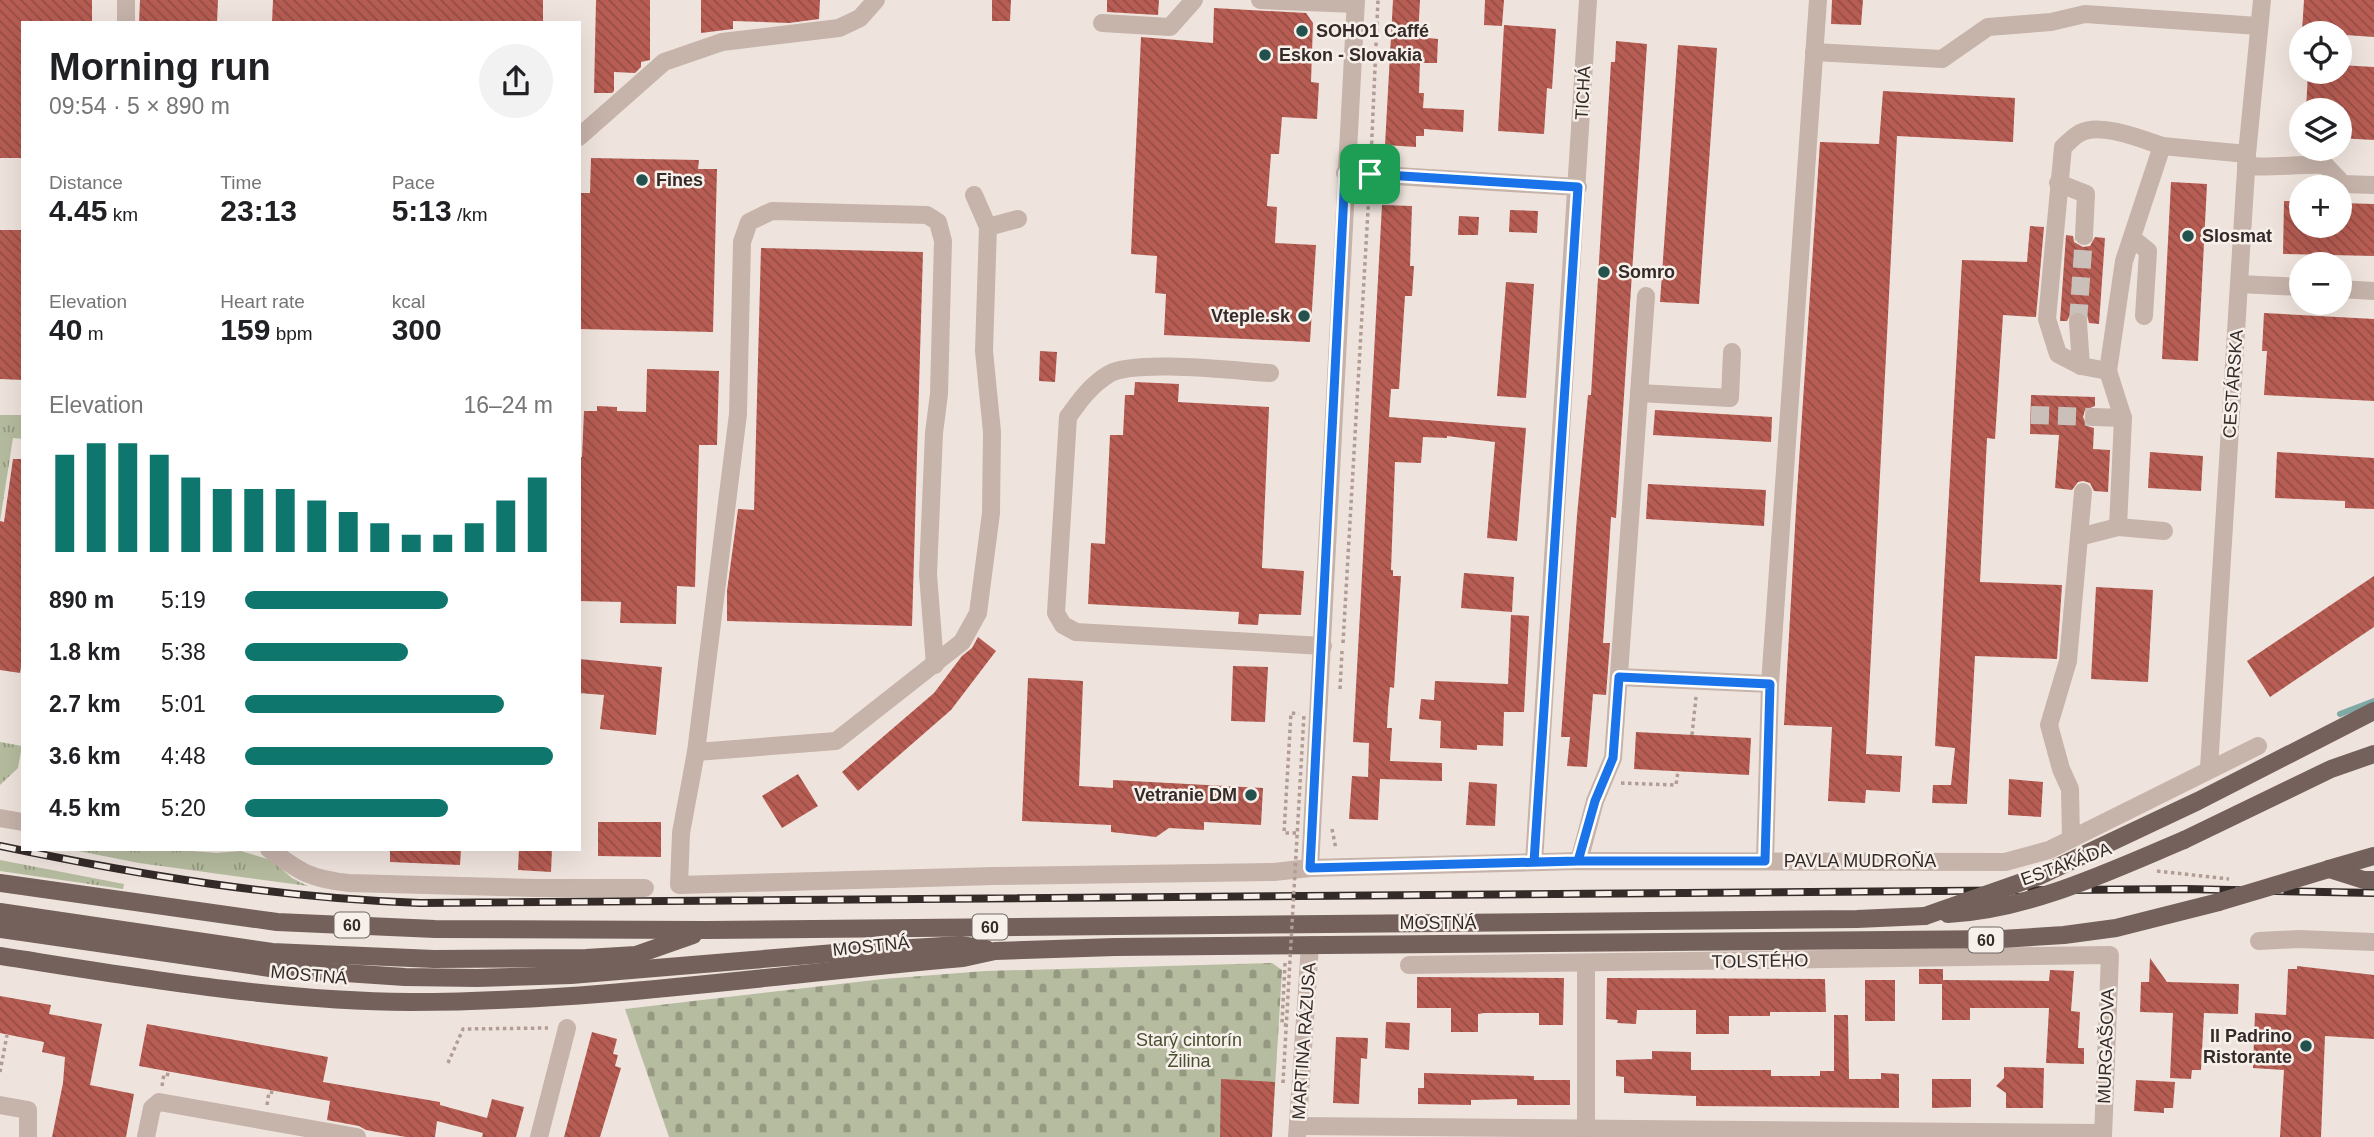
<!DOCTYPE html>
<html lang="en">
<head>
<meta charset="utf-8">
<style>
	:root { --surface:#fff; --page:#f2f2f2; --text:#202124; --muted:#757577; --accent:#0f766e }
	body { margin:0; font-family:Arial,sans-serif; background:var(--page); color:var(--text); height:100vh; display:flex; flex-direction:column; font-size:26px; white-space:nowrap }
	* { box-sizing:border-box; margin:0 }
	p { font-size:23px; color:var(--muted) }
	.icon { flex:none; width:38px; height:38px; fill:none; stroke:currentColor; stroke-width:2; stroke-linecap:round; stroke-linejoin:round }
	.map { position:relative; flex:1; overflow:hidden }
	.details { position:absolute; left:21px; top:21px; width:560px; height:830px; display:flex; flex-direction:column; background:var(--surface); border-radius:0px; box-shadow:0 7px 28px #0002 }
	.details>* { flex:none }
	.fabs { position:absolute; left:2289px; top:21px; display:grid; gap:14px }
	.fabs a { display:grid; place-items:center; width:63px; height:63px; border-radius:50%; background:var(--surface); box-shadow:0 7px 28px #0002; font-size:35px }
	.pin { position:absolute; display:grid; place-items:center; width:60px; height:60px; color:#fff; margin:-30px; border-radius:14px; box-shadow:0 4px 10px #0006 }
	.round { display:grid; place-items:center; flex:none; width:74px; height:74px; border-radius:37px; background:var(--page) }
	.headline { display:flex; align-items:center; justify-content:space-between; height:119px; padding:0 28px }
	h1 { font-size:38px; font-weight:800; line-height:52px }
	.metrics { display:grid; grid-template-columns:repeat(3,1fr); gap:10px; height:119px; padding:7px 28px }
	.metrics div { display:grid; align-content:center }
	.metrics b { font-size:30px; font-weight:800 }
	.metrics small { font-size:19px; font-weight:400 }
	.metrics p { font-size:19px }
	.chart { height:196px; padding:14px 28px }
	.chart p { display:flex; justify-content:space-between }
	.chart svg { width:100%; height:126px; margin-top:7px; stroke:var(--accent); stroke-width:6 }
	ul { padding:0 28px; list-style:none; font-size:23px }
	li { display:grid; grid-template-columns:112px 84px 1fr; align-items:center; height:52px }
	li i { height:18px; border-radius:9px; background:var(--accent) }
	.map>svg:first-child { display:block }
</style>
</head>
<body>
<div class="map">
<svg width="2374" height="1137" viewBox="0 0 2374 1137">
	<defs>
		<pattern id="grass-tufts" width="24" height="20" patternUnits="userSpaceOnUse" patternTransform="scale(1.75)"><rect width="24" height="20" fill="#b6bc9f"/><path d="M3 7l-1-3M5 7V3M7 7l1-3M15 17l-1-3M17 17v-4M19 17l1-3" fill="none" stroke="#959982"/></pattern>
		<pattern id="cemetery-stones" width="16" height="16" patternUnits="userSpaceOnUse" patternTransform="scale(1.75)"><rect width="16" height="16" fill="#b6bc9f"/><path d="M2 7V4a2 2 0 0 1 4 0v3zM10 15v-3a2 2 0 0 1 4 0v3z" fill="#959982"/></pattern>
		<pattern id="building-back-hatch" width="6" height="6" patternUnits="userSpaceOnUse" patternTransform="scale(1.75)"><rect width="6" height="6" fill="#b75d53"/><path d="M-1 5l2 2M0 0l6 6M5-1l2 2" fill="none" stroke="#964d45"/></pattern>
	</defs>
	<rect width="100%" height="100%" fill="#efe4dd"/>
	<g fill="url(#grass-tufts)">
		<path d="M0,415H23V439L13,438L0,521Z"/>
		<path d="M0,742L22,746L18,768L0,785Z"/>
		<path d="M68,849H168L217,853L241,851L271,860L292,878L308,886L139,863Z"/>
		<path d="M0,860L124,884L123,889L0,871Z"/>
	</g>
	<path fill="url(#cemetery-stones)" d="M1272,963L1282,970L1272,1137H669L625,1009L883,979L985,971Z"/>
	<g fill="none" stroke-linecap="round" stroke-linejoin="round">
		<path stroke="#7fa9a5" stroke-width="6" d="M2340,714L2374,701"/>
	</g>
	<g fill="url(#building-back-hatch)">
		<path d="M0,0H92V23H23V158H0Z"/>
		<path d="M140,0H218L217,23H139Z"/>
		<path d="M273,0H543V23H272Z"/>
		<path d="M596,0H650V60L641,62V67L635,73L614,72V91L612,93H594Z"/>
		<path d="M701,0H820L819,19L789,23L733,21V29L701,33Z"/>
		<path d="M992,0H1011L1010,21H992Z"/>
		<path d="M1107,0H1159L1158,15L1107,12Z"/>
		<path d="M1393,0H1420L1418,37L1438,39L1437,63H1420L1419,93H1424L1423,108L1464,110L1463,132L1424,129V136H1416V147L1385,145Z"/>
		<path d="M1485,0H1504L1502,26L1484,25Z"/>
		<path d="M1832,0H1863L1861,25L1831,24Z"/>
		<path d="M2304,0H2374V37L2302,32Z"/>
		<path d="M1214,8L1306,13L1313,23L1311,82L1319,83L1317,119L1282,117L1279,154H1271L1267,206L1277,207L1275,243L1316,245L1310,342L1164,335L1166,294L1155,293L1157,256L1131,254L1141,37L1213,43Z"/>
		<path d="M1504,25L1556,29L1552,89L1547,88L1544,134L1498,131Z"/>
		<path d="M1616,41L1647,44L1616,518L1611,517L1606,598L1603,643H1610L1606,695L1593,694L1587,767L1567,766L1570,737H1561L1577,516L1588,395H1591L1611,62H1615Z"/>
		<path d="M1678,45L1717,48L1699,304L1660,302Z"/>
		<path d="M2340,65L2374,67V140L2340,138V110H2306L2308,72H2340Z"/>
		<path d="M1883,91L2015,98L2013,142L1897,136L1866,754L1902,756L1900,792L1866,790L1865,803L1828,801L1832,727L1784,725L1797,492L1820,142L1879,144Z"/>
		<path d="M591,158L699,160L698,169H717L713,332L579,329V193H590Z"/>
		<path d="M2171,182L2207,184L2198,361L2162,359Z"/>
		<path d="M2284,201H2301V226H2340V203L2374,204V256L2283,254Z"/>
		<path d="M1382,205L1412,206L1410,266H1414L1412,296H1405L1399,389H1391L1389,417L1526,428L1517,541L1487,538L1495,442L1447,436V438L1423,437L1421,463L1395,462L1391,570H1393V576H1401L1394,688L1390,687L1388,708L1387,728H1392L1390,761L1442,763V781L1380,779L1378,820L1349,819L1352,776L1368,777L1369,743L1353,742Z"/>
		<path d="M1510,210L1538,211L1537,233L1509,232Z"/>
		<path d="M1459,216L1479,217L1478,235H1458Z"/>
		<path d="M2030,226L2044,227L2036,317L2003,315L1995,439L1987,438L1980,582L2062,585L2057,659L1975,656L1967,804L1932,803L1933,785H1951L1955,748L1935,746L1962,260L2027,262Z"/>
		<path d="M0,230H23V380L0,379Z"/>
		<path d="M2066,235L2073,236L2074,242L2083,247L2090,246L2095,237L2105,238L2099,324L2089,323L2087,315L2078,311L2071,313L2067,321H2060Z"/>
		<path d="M761,248L923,252L912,626L727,621V591L738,509L754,510Z"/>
		<path d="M1506,282L1534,284L1526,398L1497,396Z"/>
		<path d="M2264,313L2374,319V401L2264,395L2267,351H2262Z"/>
		<path d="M1040,351L1057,352L1055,382L1039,381Z"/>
		<path d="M647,369L719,371L717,445H699L695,587L677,586L676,624L620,623L621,602L579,601V457H582L584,411H597V406L617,407V411L646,412Z"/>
		<path d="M1135,382L1179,384L1178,402L1269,407L1262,568L1304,571L1301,615L1259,614L1258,625L1238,624L1239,612L1088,604L1091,543L1105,544L1110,435H1123L1125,395H1134Z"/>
		<path d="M2031,395L2095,397V406L2085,410L2083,417L2087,426L2094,428L2093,449L2110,450L2108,492L2094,491L2090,483L2083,481L2078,482L2072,490L2055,488L2059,435L2030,434Z"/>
		<path d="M1655,410L1772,417L1771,442L1653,435Z"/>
		<path d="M2150,452L2203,456L2201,491L2148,488Z"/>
		<path d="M2277,452L2374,458V509L2345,508V501L2275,498Z"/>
		<path d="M13,459H23V655L20,673L0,670V521L4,522Z"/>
		<path d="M1648,484L1766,490L1764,526L1646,519Z"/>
		<path d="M1464,573L1514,577L1512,612L1461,608Z"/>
		<path d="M2374,576V627L2270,697L2247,661Z"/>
		<path d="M2096,587L2153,590L2148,682L2091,679Z"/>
		<path d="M1511,615L1529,616L1524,712H1504L1503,746L1477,745V750L1440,748L1441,721L1419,719L1421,699L1434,700L1435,681L1508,684Z"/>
		<path d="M978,637L996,651L951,710L858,791L842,772L934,693L962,656L972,648Z"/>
		<path d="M579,659L662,667L656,735L600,729L604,695L579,693Z"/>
		<path d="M1233,666L1268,667L1265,722L1231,721Z"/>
		<path d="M1028,678L1083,681L1079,786L1113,788V780L1263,788L1261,825L1204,822V830L1169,828L1156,837L1111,832V825L1022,821Z"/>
		<path d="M1636,732L1751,738L1749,775L1634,769Z"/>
		<path d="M798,774L818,806L782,828L762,796Z"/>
		<path d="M2009,779L2043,782L2041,817L2008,815Z"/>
		<path d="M1469,782L1497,784L1495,826L1466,825Z"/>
		<path d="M598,822H661V857L598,856Z"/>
		<path d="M390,849H461L460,865L390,862Z"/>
		<path d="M519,849H552L551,872L518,870Z"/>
		<path d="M2150,958L2167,982L2239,984L2238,1014L2204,1013L2201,1070H2192L2191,1079L2170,1078L2173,1013L2140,1012L2141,982H2149Z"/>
		<path d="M2297,966L2374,975V1039L2325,1036L2321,1137H2280L2284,1070L2253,1068L2255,1013L2286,1015L2288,969H2297Z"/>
		<path d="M1919,969H1943V980L2049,981L2050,970L2074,971L2071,1011L2080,1012L2078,1048H2084V1064L2046,1063L2049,1008H1970V1020H1942V984H1919Z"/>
		<path d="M1417,977L1564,978L1563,1025H1539V1013H1484L1478,1014V1032H1451V1008H1417Z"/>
		<path d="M1607,978L1825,979L1826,1012H1770V1016H1729V1034H1696V1010H1637L1636,1024L1617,1023L1618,1020L1606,1019Z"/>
		<rect x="1865" y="980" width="30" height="41"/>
		<path d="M0,996L51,1005L49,1014L102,1024L90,1085L134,1094L126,1137H52L63,1083L65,1057L42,1052L44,1042L0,1033Z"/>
		<path d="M1834,1015H1848L1849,1079H1881V1073L1899,1074V1108L1696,1106V1096L1624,1093V1077L1616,1076V1060L1652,1059V1051L1691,1052V1070H1771V1076H1820V1071H1834Z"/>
		<path d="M1386,1022L1410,1023L1409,1050L1385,1048Z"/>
		<path d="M147,1024L328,1057L323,1082L440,1102V1105L487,1118L492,1099L524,1107L516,1137H482L483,1133L437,1121L435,1137H406L366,1130L359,1126L327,1120L330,1101L139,1066Z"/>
		<path d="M592,1032L617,1039L613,1054L618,1055L615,1066L621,1068L600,1137H564Z"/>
		<path d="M1336,1037L1368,1038L1367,1059L1361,1058L1359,1104L1333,1103Z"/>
		<path d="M2004,1067L2044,1068L2043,1108H2006V1093L1996,1086L2004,1078Z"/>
		<path d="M1424,1073L1534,1076V1080H1570V1105H1517V1099L1471,1100V1105L1418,1104V1088H1424Z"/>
		<path d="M1221,1079L1275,1082L1272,1137H1220Z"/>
		<path d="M1932,1079H1971V1107L1932,1108Z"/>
		<path d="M2136,1080L2175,1082L2173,1108H2164V1113L2134,1111Z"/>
	</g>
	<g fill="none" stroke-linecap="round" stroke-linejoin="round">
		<g stroke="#cabfb9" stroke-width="18" stroke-dasharray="18 9" stroke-linecap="butt">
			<path d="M2078,322L2084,236"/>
			<path d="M2031,415L2094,417"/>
		</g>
		<g stroke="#b19d95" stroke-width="3.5" stroke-dasharray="3.5 3.5" stroke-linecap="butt">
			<path d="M1371,158L1378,0"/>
			<path d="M1343,643L1369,193"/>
			<path d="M1340,689L1342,651"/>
			<path d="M1692,735L1696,697"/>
			<path d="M1621,783L1676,785L1678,771"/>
			<path d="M1332,829L1336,849"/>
			<path d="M1296,833H1284L1291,713L1299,714"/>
			<path d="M2157,871L2229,879"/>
			<path d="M1285,963L1282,1024L1286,1025"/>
			<path d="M448,1063L463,1029L548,1028"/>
			<path d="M0,1072L7,1035"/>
			<path d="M162,1086L164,1074L171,1075"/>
			<path d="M267,1105L269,1092L277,1093"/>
		</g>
		<g stroke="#c6b3aa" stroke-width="18">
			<path d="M1260,0L1355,4"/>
			<path d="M126,23V0"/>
			<path d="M1102,23L1170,27L1194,0"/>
			<path d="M1814,52L1942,59L1988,27L2051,22L2085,14L2258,26"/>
			<path d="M579,137L664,62L722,42L839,28L860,18L876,0"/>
			<path d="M2246,166C2272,168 2299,164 2325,165L2343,184L2374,185"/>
			<path d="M1345,173L1578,187"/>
			<path d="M2058,183L2086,194L2084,236"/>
			<path d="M988,227L1018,219"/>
			<path d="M2132,238L2148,251L2144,316"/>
			<path d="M2239,284L2301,287"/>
			<path d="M2340,289L2374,291"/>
			<path d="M2078,322L2081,366"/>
			<path d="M2108,371L2081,366L2058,354L2047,319L2063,147C2068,143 2074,136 2080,133C2100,122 2142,139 2162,146"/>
			<path d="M1270,373C1236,371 1136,359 1109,374C1091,385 1080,400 1068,417L1056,613L1063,625L1076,632L1323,646"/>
			<path d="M1639,393L1730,398L1732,352"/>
			<path d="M2094,417L2123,418"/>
			<path d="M2118,527L2123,418L2108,371L2124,261L2162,146L2247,154"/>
			<path d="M2079,537L2118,527L2164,531"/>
			<path d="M935,665L928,574L934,433L939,394L943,241L938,222L927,215L772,211L749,222L742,242L738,414L696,752L681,833L679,885L994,876L1274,872L1310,868L1579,861L2005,862L2049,850L2258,746"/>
			<path d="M1619,677L1770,684"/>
			<path d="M696,752L836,741L962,642L978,613L991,513L992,432L984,351L988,227L974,195"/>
			<path d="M2209,768L2247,154L2262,0"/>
			<path d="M0,818L23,822"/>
			<path d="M2071,839L2070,789L2061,769L2049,725L2068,661L2083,492"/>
			<path d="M269,849C300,872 310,879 349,883L536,888H645"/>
			<path d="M1579,861L1595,801L1613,758L1646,296"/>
			<path d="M1765,861L1770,684L1818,0"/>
			<path d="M1534,862L1588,0"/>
			<path d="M1310,868L1356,0"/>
			<path d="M2259,941L2299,939L2374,942"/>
			<path d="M1409,965L2110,955L2103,1137"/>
			<path d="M0,1105L28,1110V1137"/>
			<path d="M1298,1126L2103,1133"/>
			<path d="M1586,1129V964"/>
			<path d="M146,1137L152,1108L159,1102L357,1137"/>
			<path d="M539,1137L567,1028"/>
			<path d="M1297,1137L1310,945"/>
		</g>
		<g stroke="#74615c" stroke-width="18">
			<path d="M2184,840L2331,769L2374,754"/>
			<path d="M2329,869L2374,856"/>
			<path d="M2329,869L2364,880H2374"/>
			<path d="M0,883L277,922L435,929L706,930L1857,919L1925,916"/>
			<path d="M0,912L272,952L434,959L586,958L636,955L693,935"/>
			<path d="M0,929L270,968L405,977L477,978L571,975L847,952L960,945L986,949"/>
			<path d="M0,956C135,977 273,1001 410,1002C595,1002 779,974 963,958L995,951L1115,947L2001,939L2064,935L2116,928L2219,902"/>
		</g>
		<g stroke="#342b29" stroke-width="8">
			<path id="rail" d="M0,846C139,875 277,898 420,903L2186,889L2374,893"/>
		</g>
		<use href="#rail" stroke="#f7efe9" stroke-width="5" stroke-dasharray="16" stroke-linecap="butt"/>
		<path stroke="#b19d95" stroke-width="3.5" stroke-dasharray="3.5 3.5" stroke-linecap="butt" d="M1283,1083L1304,714"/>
		<g stroke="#74615c" stroke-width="18">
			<path d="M2219,902L2329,869"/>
			<path d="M1948,914C2029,910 2110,871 2184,840"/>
			<path d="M1925,916L2039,876L2198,801L2374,711"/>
		</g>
	</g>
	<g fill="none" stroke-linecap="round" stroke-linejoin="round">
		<g stroke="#fff" stroke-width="14">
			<path id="route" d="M1370,174L1345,173L1310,868L1578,861H1765L1770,684L1619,677L1613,758L1595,801L1578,861L1534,862L1578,187L1370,174"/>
		</g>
		<use href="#route" stroke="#1a73e8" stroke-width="9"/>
	</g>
	<g fill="#23514d" stroke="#f7efe9" stroke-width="2.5">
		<circle cx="1302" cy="31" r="7"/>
		<circle cx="1265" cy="55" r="7"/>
		<circle cx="642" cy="180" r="7"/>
		<circle cx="2188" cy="236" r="7"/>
		<circle cx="1604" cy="272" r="7"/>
		<circle cx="1304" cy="316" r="7"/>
		<circle cx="1251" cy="795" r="7"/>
		<circle cx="2306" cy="1046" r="7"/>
	</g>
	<g text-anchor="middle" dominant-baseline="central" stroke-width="5" stroke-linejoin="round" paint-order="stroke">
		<g fill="#f7efe9" stroke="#6e6663" stroke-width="2">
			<rect x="334.5" y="912.5" width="35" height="25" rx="5"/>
			<rect x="972.5" y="914.5" width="35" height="25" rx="5"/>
			<rect x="1968.5" y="927.5" width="35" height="25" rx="5"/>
		</g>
		<g font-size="16" font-weight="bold" fill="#342b29">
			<text x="352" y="925">60</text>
			<text x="990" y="927">60</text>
			<text x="1986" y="940">60</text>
		</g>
		<g font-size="18" font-weight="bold" fill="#342b29" stroke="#f7efe9" text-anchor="start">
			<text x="1316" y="31">SOHO1 Caffé</text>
			<text x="1279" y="55">Eskon - Slovakia</text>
			<text x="656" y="180">Fines</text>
			<text x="2202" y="236">Slosmat</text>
			<text x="1618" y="272">Somro</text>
			<text x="1290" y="316" text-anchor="end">Vteple.sk</text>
			<text x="1237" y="795" text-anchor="end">Vetranie DM</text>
			<text x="2292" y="1036" text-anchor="end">Il Padrino<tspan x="2292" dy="21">Ristorante</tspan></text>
		</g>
		<g font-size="18" fill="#342b29" stroke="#f7efe9">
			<text transform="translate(1583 93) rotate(-87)">TICHÁ</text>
			<text transform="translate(2233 384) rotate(-86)">CESTÁRSKA</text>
			<text x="1860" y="861">PAVLA MUDROŇA</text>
			<text transform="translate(2066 864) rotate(-20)">ESTAKÁDA</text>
			<text x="1438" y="923">MOSTNÁ</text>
			<text transform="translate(871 946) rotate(-6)">MOSTNÁ</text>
			<text transform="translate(1760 961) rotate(-1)">TOLSTÉHO</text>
			<text transform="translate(309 975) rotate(5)">MOSTNÁ</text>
			<text transform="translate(1304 1041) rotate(-86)">MARTINA RÁZUSA</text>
			<text transform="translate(2106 1046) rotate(-88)">MURGAŠOVA</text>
		</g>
		<g font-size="18" fill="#484f30" stroke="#f7efe9">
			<text x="1189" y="1040">Starý cintorín<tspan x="1189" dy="21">Žilina</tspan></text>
		</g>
	</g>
</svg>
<div class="fabs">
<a><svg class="icon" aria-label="locate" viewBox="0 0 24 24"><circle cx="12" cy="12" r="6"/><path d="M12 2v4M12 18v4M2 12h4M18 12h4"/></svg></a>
<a><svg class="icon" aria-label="layers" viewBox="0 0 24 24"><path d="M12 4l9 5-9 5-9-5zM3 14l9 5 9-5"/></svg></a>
<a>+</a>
<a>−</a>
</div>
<div class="pin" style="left:1370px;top:174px;background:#1e9e55"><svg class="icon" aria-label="arrive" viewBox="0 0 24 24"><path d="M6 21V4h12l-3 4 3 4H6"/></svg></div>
<section class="details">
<div class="headline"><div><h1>Morning run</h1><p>09:54 · 5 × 890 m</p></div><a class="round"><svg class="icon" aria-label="share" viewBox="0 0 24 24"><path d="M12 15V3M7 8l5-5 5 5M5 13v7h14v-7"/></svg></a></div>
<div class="metrics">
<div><p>Distance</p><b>4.45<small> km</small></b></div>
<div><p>Time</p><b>23:13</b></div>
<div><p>Pace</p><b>5:13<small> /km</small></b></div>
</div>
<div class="metrics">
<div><p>Elevation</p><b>40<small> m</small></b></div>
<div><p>Heart rate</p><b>159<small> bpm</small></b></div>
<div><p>kcal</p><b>300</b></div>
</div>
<div class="chart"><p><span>Elevation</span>16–24 m</p>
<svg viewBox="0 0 160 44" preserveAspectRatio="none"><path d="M5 44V10M15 44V6M25 44V6M35 44V10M45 44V18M55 44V22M65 44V22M75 44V22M85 44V26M95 44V30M105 44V34M115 44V38M125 44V38M135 44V34M145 44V26M155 44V18"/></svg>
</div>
<ul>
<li><b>890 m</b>5:19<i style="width:66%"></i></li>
<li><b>1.8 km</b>5:38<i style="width:53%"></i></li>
<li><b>2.7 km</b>5:01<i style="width:84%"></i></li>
<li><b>3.6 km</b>4:48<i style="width:100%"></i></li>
<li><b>4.5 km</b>5:20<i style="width:66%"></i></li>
</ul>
</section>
</div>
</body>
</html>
